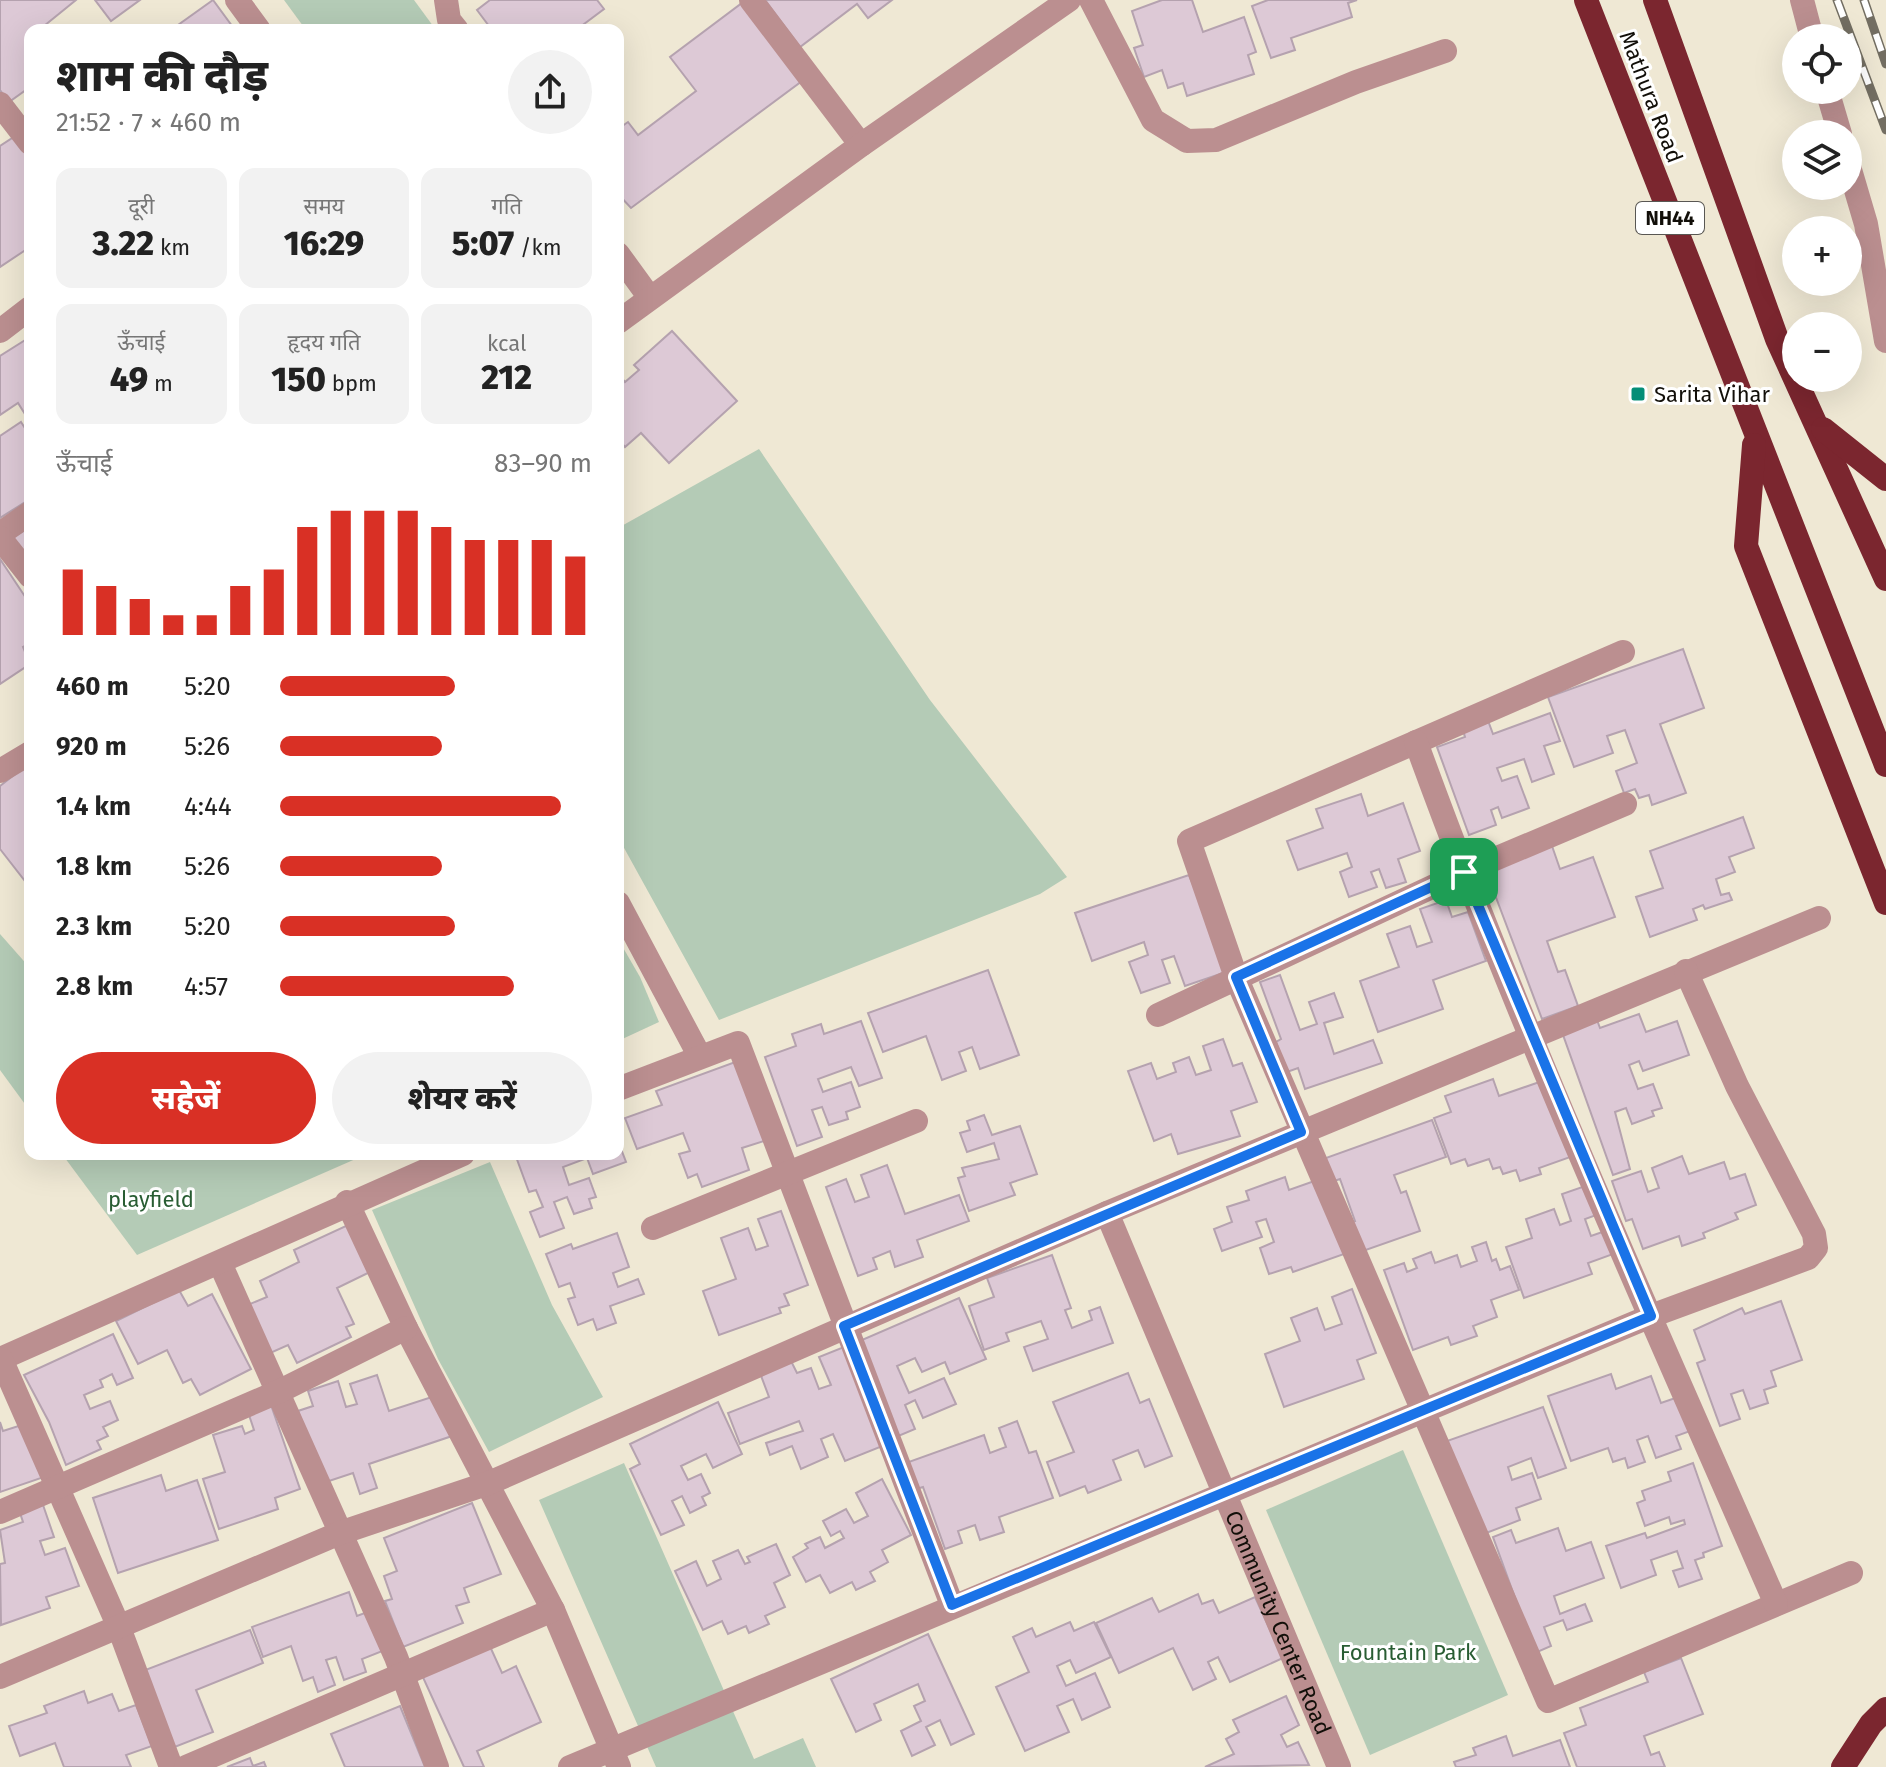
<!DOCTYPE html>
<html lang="hi">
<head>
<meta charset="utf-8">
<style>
	:root { --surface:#fff; --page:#f2f2f2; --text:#222; --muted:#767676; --accent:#d93025 }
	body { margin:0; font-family:"Fira Sans","Noto Sans Devanagari",sans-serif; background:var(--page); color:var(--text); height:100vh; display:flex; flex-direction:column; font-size:30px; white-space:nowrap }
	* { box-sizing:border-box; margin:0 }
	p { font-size:26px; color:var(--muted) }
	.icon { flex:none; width:44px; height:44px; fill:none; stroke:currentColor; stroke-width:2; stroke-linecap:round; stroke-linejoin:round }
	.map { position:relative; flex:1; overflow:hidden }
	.details { position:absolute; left:24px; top:24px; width:600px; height:1136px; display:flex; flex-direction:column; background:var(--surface); border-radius:16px; box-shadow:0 8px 32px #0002 }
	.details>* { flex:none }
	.fabs { position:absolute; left:1782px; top:24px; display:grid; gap:16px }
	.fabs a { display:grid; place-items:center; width:80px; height:80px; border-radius:50%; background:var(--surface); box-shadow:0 8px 32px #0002; font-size:40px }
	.pin { position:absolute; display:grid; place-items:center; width:68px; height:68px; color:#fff; margin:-34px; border-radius:16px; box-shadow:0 4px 12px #0006 }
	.round { display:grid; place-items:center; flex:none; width:84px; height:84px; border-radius:42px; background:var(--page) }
	.overview { display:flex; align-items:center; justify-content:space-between; height:136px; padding:0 32px }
	h1 { font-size:44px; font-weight:800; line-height:60px }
	.figures { display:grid; grid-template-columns:repeat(3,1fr); gap:12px; height:136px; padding:8px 32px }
	.figures div { display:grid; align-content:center; border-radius:16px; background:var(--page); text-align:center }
	.figures b { font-size:34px; font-weight:800 }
	.figures small { font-size:22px; font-weight:400 }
	.figures p { font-size:22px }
	.chart { height:224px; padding:16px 32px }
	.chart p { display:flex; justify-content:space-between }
	.chart svg { width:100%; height:144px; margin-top:8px; stroke:var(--accent); stroke-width:6 }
	.button { display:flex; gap:16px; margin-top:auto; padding:16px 32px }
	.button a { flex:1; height:92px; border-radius:48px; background:var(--accent); color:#fff; font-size:32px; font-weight:800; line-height:92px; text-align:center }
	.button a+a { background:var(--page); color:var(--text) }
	ul { padding:0 32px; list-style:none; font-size:26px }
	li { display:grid; grid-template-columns:128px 96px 1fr; align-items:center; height:60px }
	li i { height:20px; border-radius:10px; background:var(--accent) }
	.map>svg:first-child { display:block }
</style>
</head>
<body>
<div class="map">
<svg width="1886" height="1767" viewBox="0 0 1886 1767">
	<rect width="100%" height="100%" fill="#efe8d4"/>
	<g fill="#b4cbb6">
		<path d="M284,0H414L436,30H306Z"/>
		<path d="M759,449L930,700L1067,877L1040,894L719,1020L618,837V528Z"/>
		<path d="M0,934L30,968V1111L0,1070Z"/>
		<path d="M618,939L640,977L659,1022L618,1041Z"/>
		<path d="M62,1154H367L137,1255Z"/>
		<path d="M490,1162L552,1305L603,1397L489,1452L438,1359L372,1210Z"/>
		<path d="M1403,1450L1508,1695L1370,1755L1266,1510Z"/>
		<path d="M624,1463L754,1759L803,1738L816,1767H656L539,1500Z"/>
	</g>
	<g fill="#ddc9d6" stroke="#b5a2af" stroke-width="2">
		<path d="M0,0H76L39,30H30V87L9,102L0,90Z"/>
		<path d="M95,0H140L111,21Z"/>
		<path d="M213,0L235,30H171Z"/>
		<path d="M490,0H597L604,9L576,30H492L477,10Z"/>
		<path d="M765,0H892L868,18L857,4L800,47Z"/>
		<path d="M1162,0H1192L1203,32L1244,17L1256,52L1248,55L1254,74L1187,96L1183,83L1168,88L1162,70L1144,77L1134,48L1143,45L1132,11Z"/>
		<path d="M1268,0H1357L1348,3L1352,17L1291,38L1295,50L1271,58L1252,6Z"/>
		<path d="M742,3L802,81L631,208L618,194V129L628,122L638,135L696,91L670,57Z"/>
		<path d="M20,133L30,148V247L0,267V146Z"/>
		<path d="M672,331L737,401L669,463L641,433L625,447L618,439V374L625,382L639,370L634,365Z"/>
		<path d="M30,337V422L18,403L0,415V356Z"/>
		<path d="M21,422L30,436V499L0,518V436Z"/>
		<path d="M30,527V565L12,538Z"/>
		<path d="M0,559L30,604V643L23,647L30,664L0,684Z"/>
		<path d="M1683,649L1704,708L1660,724L1686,793L1652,805L1649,795L1639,798L1635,789L1624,793L1616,771L1637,763L1625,730L1607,736L1613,753L1574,767L1548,697Z"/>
		<path d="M1550,713L1560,741L1544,746L1554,774L1532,782L1524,759L1497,768L1502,781L1517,776L1529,808L1502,818L1498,807L1491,810L1496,825L1469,835L1437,747L1465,737L1462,727L1487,718L1493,734Z"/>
		<path d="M23,768L30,777V877L25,881L0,849V786Z"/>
		<path d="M1361,794L1368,816L1403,803L1420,851L1398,859L1406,882L1386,888L1379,869L1371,872L1377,887L1349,897L1340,872L1352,867L1347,853L1298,870L1287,841L1323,828L1316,809Z"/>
		<path d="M1743,817L1754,848L1729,857L1735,872L1716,879L1721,895L1729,893L1732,900L1705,909L1703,905L1693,909L1697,920L1650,937L1636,897L1663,888L1650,851Z"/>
		<path d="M1552,846L1560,869L1593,857L1615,917L1547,941L1558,972L1565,970L1578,1006L1542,1019L1486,871Z"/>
		<path d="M1189,875L1229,971L1185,986L1174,956L1162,960L1170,983L1141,993L1129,962L1148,955L1144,942L1092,961L1075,913Z"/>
		<path d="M1446,900L1452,917L1468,912L1486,961L1433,980L1443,1009L1378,1032L1360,981L1399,967L1387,934L1410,926L1417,947L1432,942L1420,909Z"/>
		<path d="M988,970L1019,1055L980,1069L972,1047L959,1052L966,1071L942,1080L926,1036L883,1052L868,1013Z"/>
		<path d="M1280,975L1300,1030L1317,1024L1309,1002L1334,993L1343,1017L1324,1023L1334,1054L1373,1040L1382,1063L1305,1089L1298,1068L1287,1072L1276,1042L1281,1039L1260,982Z"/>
		<path d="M1639,1014L1646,1032L1677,1021L1689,1055L1643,1071L1639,1061L1629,1065L1638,1089L1653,1084L1662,1108L1652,1111L1654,1116L1632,1124L1626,1108L1615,1112L1630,1169L1613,1175L1562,1032L1597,1020L1600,1028Z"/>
		<path d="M861,1021L882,1078L859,1086L851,1067L818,1079L823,1092L851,1082L860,1107L846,1112L848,1119L829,1125L822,1107L812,1110L822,1137L797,1146L765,1057L796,1046L792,1034L821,1024L824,1034Z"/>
		<path d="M1223,1039L1233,1066L1242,1063L1257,1102L1231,1111L1240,1136L1178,1154L1171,1134L1154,1141L1128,1071L1151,1063L1157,1079L1176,1072L1173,1063L1189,1057L1196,1075L1211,1070L1203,1046Z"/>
		<path d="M738,1061L767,1140L742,1148L749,1170L702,1187L697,1174L688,1178L679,1154L690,1151L683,1133L637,1149L625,1118L662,1105L656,1091Z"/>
		<path d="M1493,1079L1499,1096L1548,1079L1576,1155L1539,1168L1541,1174L1520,1181L1516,1170L1503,1174L1500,1167L1493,1169L1489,1159L1468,1166L1465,1159L1451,1164L1434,1118L1451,1112L1445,1096Z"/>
		<path d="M984,1115L992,1135L1020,1126L1037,1174L1010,1183L1015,1195L969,1211L958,1178L965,1176L962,1168L999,1159L994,1143L967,1152L960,1133L970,1130L967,1121Z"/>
		<path d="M1432,1120L1446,1157L1394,1175L1401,1193L1406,1191L1420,1231L1360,1252L1349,1223L1355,1221L1340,1179L1331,1182L1323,1159Z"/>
		<path d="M618,1141L626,1162L593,1174L587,1158L563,1167L569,1185L589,1178L596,1197L589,1199L592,1208L574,1214L567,1197L554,1202L564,1228L540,1237L530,1212L543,1207L536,1190L529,1192L515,1154H618Z"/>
		<path d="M1682,1156L1689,1174L1724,1162L1730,1179L1745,1174L1756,1205L1735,1213L1738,1219L1703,1233L1705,1238L1682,1246L1679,1236L1643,1249L1632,1219L1626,1221L1612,1181L1641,1171L1648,1192L1659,1188L1652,1168Z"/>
		<path d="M887,1165L905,1214L959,1195L969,1221L917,1240L923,1257L895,1267L890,1251L873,1258L877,1269L858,1276L826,1187L846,1179L855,1202L869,1197L861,1175Z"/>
		<path d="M1285,1177L1289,1190L1320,1179L1347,1253L1293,1272L1291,1267L1269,1274L1260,1248L1274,1242L1266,1219L1256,1222L1262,1237L1222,1251L1214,1229L1232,1222L1227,1207L1249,1200L1246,1191Z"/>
		<path d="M1591,1184L1602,1213L1585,1219L1591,1236L1608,1230L1616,1253L1588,1263L1592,1274L1524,1298L1506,1247L1532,1238L1526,1219L1554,1209L1560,1225L1571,1221L1562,1194Z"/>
		<path d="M781,1211L808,1285L784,1294L789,1305L779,1308L781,1313L719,1335L703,1291L736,1279L721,1238L748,1228L756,1250L768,1246L758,1219Z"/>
		<path d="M348,1225L370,1272L337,1288L354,1324L346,1327L351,1337L297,1363L288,1345L268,1354L245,1306L267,1297L260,1281L299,1262L294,1250Z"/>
		<path d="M617,1233L629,1267L613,1273L618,1287L638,1279L644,1294L610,1306L616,1323L597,1330L593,1319L578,1325L568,1299L575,1297L570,1283L559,1287L546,1254L571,1244L573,1249Z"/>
		<path d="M1486,1242L1492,1261L1496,1259L1500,1270L1510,1266L1519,1290L1491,1300L1497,1317L1473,1326L1477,1336L1451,1345L1448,1337L1413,1350L1384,1270L1404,1263L1407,1272L1417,1268L1413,1259L1431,1252L1435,1263L1457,1255L1461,1267L1477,1261L1472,1247Z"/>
		<path d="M1052,1255L1071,1308L1065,1310L1072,1328L1092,1320L1089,1311L1100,1307L1113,1343L1033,1371L1024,1347L1048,1339L1041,1321L1006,1333L1009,1341L984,1350L969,1306L994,1297L987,1278Z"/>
		<path d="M1352,1289L1376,1353L1357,1360L1364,1379L1284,1407L1265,1354L1300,1341L1291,1318L1317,1308L1325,1330L1342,1324L1332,1297Z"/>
		<path d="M179,1290L188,1306L212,1294L251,1369L200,1395L191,1379L183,1383L167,1350L138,1364L116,1321Z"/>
		<path d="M959,1298L986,1359L950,1374L945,1362L922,1372L915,1358L897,1366L909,1393L944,1378L956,1404L923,1418L915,1400L905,1405L915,1429L896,1437L855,1343Z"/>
		<path d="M1781,1301L1802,1360L1771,1371L1776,1386L1764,1390L1768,1403L1750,1409L1743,1390L1731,1394L1740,1419L1720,1426L1697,1363L1705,1360L1694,1330L1742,1308L1745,1314Z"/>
		<path d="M113,1334L133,1378L117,1385L112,1374L100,1380L103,1387L84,1395L90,1409L110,1401L118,1420L103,1427L108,1436L97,1441L101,1449L66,1465L49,1422L24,1375Z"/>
		<path d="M844,1347L885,1445L845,1461L833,1434L821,1439L828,1457L801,1469L792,1446L770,1455L766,1443L803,1431L799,1421L740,1444L728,1413L769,1397L760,1373L791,1361L797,1373L811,1368L819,1389L831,1385L819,1357Z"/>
		<path d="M1128,1373L1140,1403L1149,1399L1172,1456L1145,1467L1138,1450L1113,1460L1121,1480L1088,1493L1085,1486L1060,1496L1047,1462L1074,1452L1053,1402Z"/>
		<path d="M1611,1374L1616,1389L1651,1376L1661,1403L1684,1395L1696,1429L1676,1436L1681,1449L1656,1458L1648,1436L1637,1440L1645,1462L1628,1468L1625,1458L1613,1462L1608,1448L1571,1461L1548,1396Z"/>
		<path d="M377,1375L389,1411L438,1395L452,1436L369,1464L377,1488L360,1494L353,1473L323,1483L298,1411L313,1406L308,1391L338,1381L346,1407L357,1404L350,1384Z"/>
		<path d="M718,1402L742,1454L713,1468L706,1454L681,1466L688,1480L701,1474L710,1493L702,1497L706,1505L690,1513L682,1496L672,1501L684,1525L661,1535L630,1469L640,1464L630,1444Z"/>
		<path d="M271,1405L300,1489L275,1498L278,1509L219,1529L203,1479L225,1472L213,1435L242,1426L245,1434L254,1430L248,1412Z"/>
		<path d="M1543,1407L1566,1468L1538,1478L1531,1458L1508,1467L1512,1480L1532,1473L1541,1499L1516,1508L1520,1520L1481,1535L1447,1441Z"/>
		<path d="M1017,1421L1029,1453L1036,1451L1053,1498L999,1517L1004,1532L980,1540L975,1525L958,1531L962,1543L945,1549L923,1487L913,1490L903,1464L984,1435L990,1453L1006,1447L999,1428Z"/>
		<path d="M0,1422L3,1431L28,1423L47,1476L0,1492Z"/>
		<path d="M1693,1463L1722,1546L1703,1553L1704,1557L1695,1560L1702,1579L1679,1587L1673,1571L1683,1568L1677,1551L1651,1560L1656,1575L1621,1588L1606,1546L1645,1533L1647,1538L1685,1524L1684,1520L1671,1524L1669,1517L1645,1526L1637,1503L1645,1500L1642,1491L1671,1481L1668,1472Z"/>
		<path d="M161,1475L166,1491L197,1480L218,1540L118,1573L93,1498Z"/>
		<path d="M882,1479L911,1535L882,1550L888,1562L870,1572L875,1581L856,1590L852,1582L830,1593L820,1575L806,1582L793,1557L808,1548L805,1544L820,1537L825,1548L844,1538L840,1531L831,1536L823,1521L846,1509L854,1523L868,1516L856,1493Z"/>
		<path d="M42,1502L54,1537L40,1541L45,1555L65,1548L79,1586L46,1597L50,1608L1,1625L0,1564L5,1563L0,1530L23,1522L19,1510Z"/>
		<path d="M472,1503L501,1574L464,1588L469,1602L456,1606L463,1623L403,1647L385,1601L392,1599L384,1576L397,1571L384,1538Z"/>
		<path d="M1558,1528L1566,1551L1591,1542L1604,1578L1554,1596L1560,1614L1585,1604L1592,1621L1567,1630L1563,1620L1544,1627L1551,1646L1535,1653L1493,1537L1511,1530L1516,1543Z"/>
		<path d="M776,1544L790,1575L774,1583L785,1607L765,1616L769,1624L749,1633L746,1626L728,1634L722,1621L703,1630L675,1571L696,1561L707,1586L721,1579L713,1561L738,1550L745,1564L750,1562L747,1557Z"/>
		<path d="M349,1592L357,1616L370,1611L385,1650L362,1659L366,1672L344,1680L336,1657L326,1660L335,1685L318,1692L313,1677L303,1681L291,1646L263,1657L252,1627Z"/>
		<path d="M1198,1594L1202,1604L1213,1600L1219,1613L1255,1597L1283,1658L1230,1682L1218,1657L1208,1662L1216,1679L1193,1690L1173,1648L1119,1673L1096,1623L1152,1598L1159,1612Z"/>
		<path d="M1070,1622L1074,1631L1094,1622L1111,1657L1076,1673L1070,1660L1057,1666L1066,1686L1095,1673L1110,1707L1082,1720L1073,1699L1057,1706L1069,1732L1025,1751L996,1687L1029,1672L1013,1637L1032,1628L1036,1637Z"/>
		<path d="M250,1630L263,1663L196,1690L213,1732L167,1750L140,1672Z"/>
		<path d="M928,1634L974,1734L951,1745L940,1720L926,1727L935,1745L912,1756L901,1731L921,1721L914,1706L925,1701L918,1684L874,1704L881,1720L856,1732L831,1679Z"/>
		<path d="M488,1642L502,1673L516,1666L541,1722L477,1751L484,1767H464L421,1673Z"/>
		<path d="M1681,1658L1703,1714L1644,1736L1651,1755L1659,1752L1665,1767H1577L1564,1733L1586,1725L1580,1708L1648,1682L1644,1672Z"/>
		<path d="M84,1691L88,1703L112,1694L119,1711L136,1705L152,1746L126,1755L131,1767H64L55,1743L20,1756L9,1726L47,1713L44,1706Z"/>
		<path d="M1286,1696L1299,1725L1281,1735L1287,1747L1298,1742L1309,1765L1205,1767L1234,1754L1226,1739L1239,1732L1233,1720Z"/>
		<path d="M400,1706L425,1767H345L331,1734Z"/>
		<path d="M1506,1736L1513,1756L1560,1740L1570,1767H1456L1454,1762L1476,1755L1473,1748Z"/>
		<path d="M250,1758L253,1766L264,1762L266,1767H227Z"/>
	</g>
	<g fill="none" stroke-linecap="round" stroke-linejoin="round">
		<g stroke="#bb8f90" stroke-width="24">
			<path d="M237,0L259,30"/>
			<path d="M446,0L449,20L457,30"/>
			<path d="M751,0L861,145"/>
			<path d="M1091,0L1153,120L1187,141L1216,140L1356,82L1445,51"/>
			<path d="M1802,0L1812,38"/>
			<path d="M1827,90L1840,134"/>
			<path d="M0,104L30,143"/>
			<path d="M1848,163L1866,224L1886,341"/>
			<path d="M618,254L650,298"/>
			<path d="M618,322L861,145L1069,0"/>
			<path d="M0,331L30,308"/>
			<path d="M0,534L30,513"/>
			<path d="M0,538L30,576"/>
			<path d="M1623,652L1189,841L1236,977L1548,1701L1851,1573"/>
			<path d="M1416,742C1522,1035 1652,1319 1776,1604"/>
			<path d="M0,771L30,753"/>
			<path d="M618,903L699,1055"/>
			<path d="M1158,1015L1464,872L1625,804"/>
			<path d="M618,1089L738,1043L952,1605"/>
			<path d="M347,1202L406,1328L553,1610L619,1767"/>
			<path id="s1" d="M1107,1213L1339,1767"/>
			<path d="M653,1228L916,1121"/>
			<path d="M220,1263L396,1657L437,1767"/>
			<path d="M0,1359L463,1154"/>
			<path d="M1,1359L118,1625L171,1767"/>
			<path d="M0,1512L280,1391L406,1328"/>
			<path d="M0,1677L340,1533L489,1483L1107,1213L1819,918"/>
			<path d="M186,1767L553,1610"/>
			<path d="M570,1767L1651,1316L1808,1258L1816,1248L1814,1234L1737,1086L1686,971"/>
		</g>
		<g stroke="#7b262f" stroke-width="24">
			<path d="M1586,0L1886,765"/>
			<path d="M1655,0L1777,339L1886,579"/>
			<path d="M1823,429L1886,479"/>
			<path d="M1754,445L1746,546L1886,903"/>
			<path d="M1843,1767L1871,1724L1886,1709"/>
		</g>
		<g stroke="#736e62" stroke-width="9">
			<g id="rail">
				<path d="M1837,0L1886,130"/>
				<path d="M1864,0L1886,64"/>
			</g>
		</g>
		<use href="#rail" stroke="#fff" stroke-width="6" stroke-dasharray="18" stroke-linecap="butt"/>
	</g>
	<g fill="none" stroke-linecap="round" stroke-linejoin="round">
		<g stroke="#fff" stroke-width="16">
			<path id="route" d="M1464,872L1651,1316L952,1605L844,1326L1301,1132L1236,977Z"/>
		</g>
		<use href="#route" stroke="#1a73e8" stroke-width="10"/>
	</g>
	<rect fill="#048e77" stroke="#fff" stroke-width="3" x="1630" y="386" width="16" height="16" rx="4"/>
	<g text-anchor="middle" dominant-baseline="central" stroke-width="6" stroke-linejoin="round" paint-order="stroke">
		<rect fill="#fff" stroke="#595753" stroke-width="2" x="1636" y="202" width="68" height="32" rx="6"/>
		<g font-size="20" font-weight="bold" fill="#120f09">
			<text x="1670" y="218">NH44</text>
		</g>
		<g font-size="22" fill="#120f09" stroke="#fff">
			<text transform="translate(1651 97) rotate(69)">Mathura Road</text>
			<text stroke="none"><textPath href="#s1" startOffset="444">Community Center Road</textPath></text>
		</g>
		<g font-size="22" fill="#120f09" stroke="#fff" text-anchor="start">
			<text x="1654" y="394">Sarita Vihar</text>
		</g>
		<g font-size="22" fill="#295d33" stroke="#fff">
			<text x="151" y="1199">playfield</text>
			<text x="1408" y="1652">Fountain Park</text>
		</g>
	</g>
</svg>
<div class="fabs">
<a><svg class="icon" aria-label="locate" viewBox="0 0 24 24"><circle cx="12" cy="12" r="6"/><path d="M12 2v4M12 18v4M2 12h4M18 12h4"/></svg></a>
<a><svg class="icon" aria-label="layers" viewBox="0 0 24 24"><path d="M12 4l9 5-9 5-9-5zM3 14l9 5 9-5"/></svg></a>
<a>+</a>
<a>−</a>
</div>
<div class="pin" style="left:1464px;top:872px;background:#1e9e55"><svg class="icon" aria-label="arrive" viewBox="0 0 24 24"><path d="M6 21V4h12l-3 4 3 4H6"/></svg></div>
<section class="details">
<div class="overview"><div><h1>शाम की दौड़</h1><p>21:52 · 7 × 460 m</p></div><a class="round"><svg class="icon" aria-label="share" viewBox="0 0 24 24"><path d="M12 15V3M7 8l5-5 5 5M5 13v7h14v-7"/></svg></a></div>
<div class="figures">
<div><p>दूरी</p><b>3.22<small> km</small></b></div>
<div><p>समय</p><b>16:29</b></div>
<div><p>गति</p><b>5:07<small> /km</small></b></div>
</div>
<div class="figures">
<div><p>ऊँचाई</p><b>49<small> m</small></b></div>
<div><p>हृदय गति</p><b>150<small> bpm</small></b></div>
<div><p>kcal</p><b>212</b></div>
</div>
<div class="chart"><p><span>ऊँचाई</span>83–90 m</p>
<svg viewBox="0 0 160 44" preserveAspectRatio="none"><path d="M5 44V24M15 44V29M25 44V33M35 44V38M45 44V38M55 44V29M65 44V24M75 44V11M85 44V6M95 44V6M105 44V6M115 44V11M125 44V15M135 44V15M145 44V15M155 44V20"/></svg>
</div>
<ul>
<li><b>460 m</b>5:20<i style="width:56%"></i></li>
<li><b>920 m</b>5:26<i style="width:52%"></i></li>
<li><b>1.4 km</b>4:44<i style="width:90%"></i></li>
<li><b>1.8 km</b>5:26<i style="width:52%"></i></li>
<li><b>2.3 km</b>5:20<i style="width:56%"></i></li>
<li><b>2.8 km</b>4:57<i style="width:75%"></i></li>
</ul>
<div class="button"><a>सहेजें</a><a>शेयर करें</a></div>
</section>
</div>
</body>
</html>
